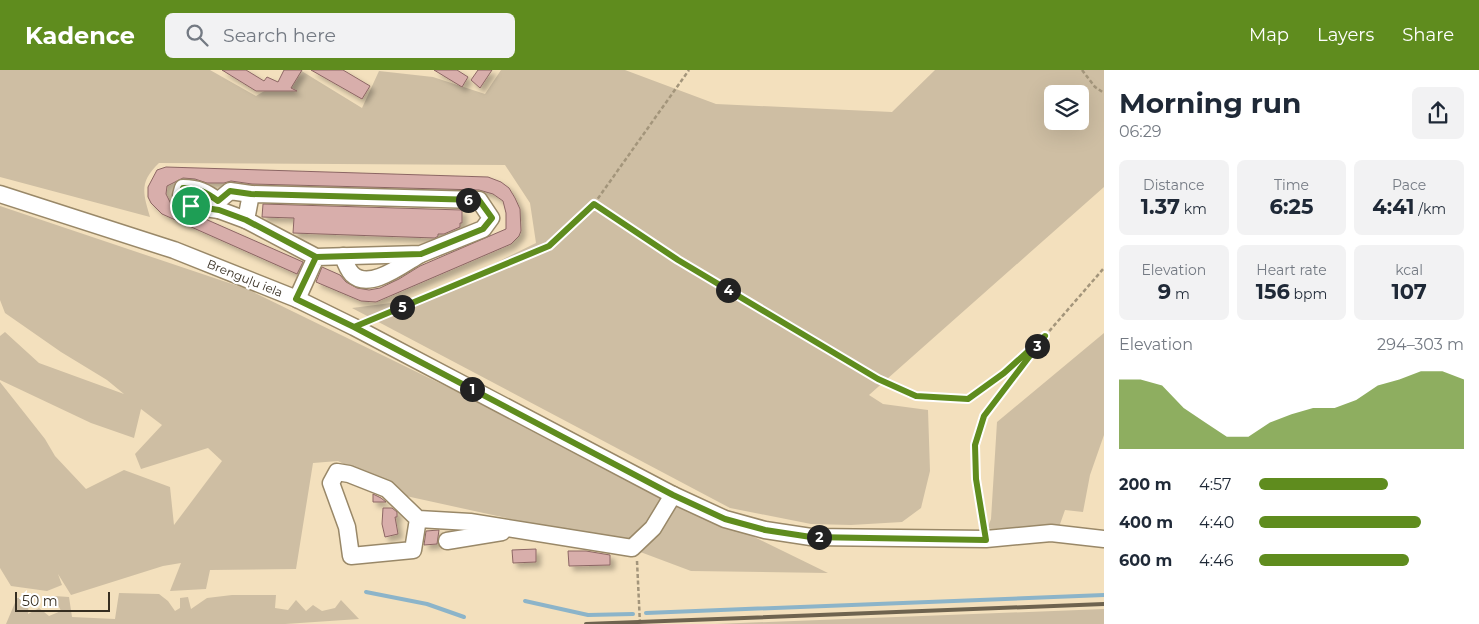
<!DOCTYPE html>
<html lang="en">
<head>
<meta charset="utf-8">
<style>
	:root { --surface:#fff; --page:#f2f2f3; --text:#1f2937; --muted:#747a83; --accent:#5f8c1e }
	body { margin:0; font-family:Montserrat,sans-serif; background:var(--page); color:var(--text); height:100vh; display:flex; flex-direction:column; font-size:19px; white-space:nowrap }
	* { box-sizing:border-box; margin:0 }
	p { font-size:16px; color:var(--muted) }
	.icon { flex:none; width:28px; height:28px; fill:none; stroke:currentColor; stroke-width:2; stroke-linecap:round; stroke-linejoin:round }
	.map { position:relative; flex:1; overflow:hidden }
	.drawer { display:flex; flex-direction:column; background:var(--surface); width:375px }
	.drawer>* { flex:none }
	.buttons { position:absolute; left:1044px; top:15px; display:grid; gap:10px }
	.buttons a { display:grid; place-items:center; width:45px; height:45px; border-radius:8px; background:var(--surface); box-shadow:0 5px 20px #0002; font-size:25px }
	.scale { position:absolute; left:15px; bottom:12px; width:95px; box-sizing:border-box; padding-left:5px; border:2px solid #362e21; border-top:0; font-size:14px; line-height:18px; white-space:nowrap; color:#362e21; -webkit-text-stroke:4px #fff; paint-order:stroke }
	.pin { position:absolute; display:grid; place-items:center; width:42px; height:42px; color:#fff; margin:-21px; border:2px solid #fff; border-radius:50%; box-shadow:0 1px 5px #0007 }
	.km { position:absolute; width:25px; height:25px; margin:-12px; border-radius:50%; background:#222; color:#fff; font-size:14px; line-height:25px; text-align:center }
	.round { display:grid; place-items:center; flex:none; width:52px; height:52px; border-radius:8px; background:var(--page) }
	.head { display:flex; align-items:center; justify-content:space-between; height:85px; padding:0 15px }
	h1 { font-size:28px; font-weight:700; line-height:38px }
	.figures { display:grid; grid-template-columns:repeat(3,1fr); gap:8px; height:85px; padding:5px 15px }
	.figures div { display:grid; align-content:center; border-radius:8px; background:var(--page); text-align:center }
	.figures b { font-size:21px; font-weight:700 }
	.figures small { font-size:14px; font-weight:400 }
	.figures p { font-size:14px }
	.chart { height:140px; padding:10px 15px }
	.chart p { display:flex; justify-content:space-between }
	.chart svg { width:100%; height:90px; margin-top:5px; fill:var(--accent); opacity:.7 }
	ul { padding:0 15px; list-style:none; font-size:16px }
	li { display:grid; grid-template-columns:80px 60px 1fr; align-items:center; height:38px }
	li i { height:12px; border-radius:6px; background:var(--accent) }
	header { display:flex; align-items:center; gap:30px; box-sizing:border-box; height:70px; padding:0 25px; background:var(--accent); color:#fff }
	header strong { font-size:24px }
	nav { display:flex; gap:28px; margin-inline-start:auto; font-size:18px }
	.search { width:350px; height:45px; background:var(--page); display:flex; align-items:center; gap:12px; box-sizing:border-box; padding:0 18px; border-radius:8px; color:var(--muted); font-size:19px }
	main { display:flex; flex:1; min-height:0 }
	.map>svg:first-child { display:block }
</style>
</head>
<body>
<header>
<strong>Kadence</strong>
<div class="search"><svg class="icon" aria-label="search" viewBox="0 0 24 24"><circle cx="10" cy="10" r="6"/><path d="M15 15l6 6"/></svg>Search here</div>
<nav><a>Map</a><a>Layers</a><a>Share</a></nav>
</header>
<main>
<div class="map">
<svg width="1104" height="554" viewBox="0 0 1104 554">
	<defs>
		<filter id="shadow"><feDropShadow dx="4.5" dy="4.5" stdDeviation="2.5" flood-color="#0004"/></filter>
	</defs>
	<rect width="100%" height="100%" fill="#f3e0bd"/>
	<g fill="#cebea3" fill-rule="evenodd">
		<path d="M0,0H210L256,26L300,0L362,38L379,1L433,7L485,24L501,0H625L716,34L892,42L935,0H1104V117L869,325L883,334L928,340L930,401L921,438L902,452L851,455L811,454L730,438L352,238L422,229L536,173L530,133L505,95L159,93C139,112 143,123 150,147L0,107ZM1052,24H1080V51H1052Z"/>
		<path d="M0,136L247,219L828,503L691,501L611,471L406,426L338,391L313,393L296,499L210,500L206,519L170,521L181,493L163,496L71,525L58,504L62,515L47,521L11,516L0,498V312L45,369L55,386L86,419L124,400L170,417L174,455L222,391L208,378L141,399L135,384L162,355L141,339L134,368L91,353L0,310V266L5,262L39,293L124,324L107,310L61,282L5,243L0,230Z"/>
		<path d="M1104,263V365L1090,405L1083,442L1065,440L1059,457L987,459L991,449L997,352Z"/>
		<path d="M119,523L159,524L168,531L175,541L180,538V528L188,527L191,539L207,528L232,525H276L275,538L288,540L296,530L306,541L313,535L322,541L335,538L341,530L359,549L285,554H6L17,528H29L28,544L39,538L49,546L61,541L54,526L69,527L72,547L115,549Z"/>
		<path d="M1104,539V554H715Z"/>
	</g>
	<g fill="none" stroke-linecap="round" stroke-linejoin="round">
		<g stroke="#8cb4c9" stroke-width="4">
			<path d="M366,522L427,534L464,547"/>
			<path d="M525,531L588,545L633,544"/>
			<path d="M646,543L1104,525"/>
		</g>
	</g>
	<g fill="#d8aeab" stroke="#8c6664" filter="url(#shadow)">
		<path d="M222,0H246L264,11L267,7L278,12L284,0H302L291,18L297,21H256Z"/>
		<path d="M311,0H343L370,16L362,29Z"/>
		<path d="M434,0H457L468,7L462,17Z"/>
		<path d="M478,0H492L480,18L471,10Z"/>
		<path d="M166,97L488,107L501,112L509,118L515,128L520,139L521,161L519,166L511,174L376,232L361,231L316,212L322,197L340,205L346,212L357,218L369,220L380,218L399,209L420,196L506,159V143L503,131L493,124L479,120L252,114L231,111L224,113H207L195,109L183,108L167,116L166,124L171,134L178,141L189,146L203,148L303,192L297,204L162,144L151,133L148,127V117L157,100Z"/>
		<path d="M263,134L462,140V153H460V157L444,164H438V166L435,168L293,163L294,148L262,147Z"/>
		<path d="M373,424L381,428L386,432H373Z"/>
		<path d="M383,438H392L397,442V447H395L398,464L385,467L382,454Z"/>
		<path d="M439,460L437,474L424,475L426,461Z"/>
		<path d="M536,479V492L513,493L512,480Z"/>
		<path d="M568,481H586L610,485V495L569,496Z"/>
	</g>
	<g fill="none" stroke-linecap="round" stroke-linejoin="round">
		<g stroke="#998868" stroke-width="19">
			<g id="minor">
				<path d="M0,124L174,180L297,229L354,257L673,425L725,449L765,460L811,467L986,469L1051,463L1104,469"/>
				<path d="M218,131C206,122 198,118 183,118L181,125L182,132L191,136L219,140"/>
				<path d="M246,150L219,140L218,131L230,121L251,124"/>
				<path d="M343,186C345,192 348,200 352,204C369,221 402,195 419,185"/>
				<path d="M297,229L316,187L421,184L483,159L491,148L479,130L251,124L246,150L316,187"/>
				<path d="M418,449L387,419L349,404L337,402L331,413L347,457L351,486L413,480L418,449L470,452L632,478L653,458L673,425"/>
				<path d="M447,471L502,462"/>
			</g>
		</g>
		<g stroke="#a3957b" stroke-width="2.5" stroke-dasharray="4 2.5" stroke-linecap="butt">
			<path d="M1082,0L1095,17L1104,23"/>
			<path d="M594,134L678,190L878,309L916,325L969,329L1004,303L1045,266"/>
			<path d="M372,250L549,176L594,134L689,0"/>
			<path d="M1045,266L1104,198"/>
			<path d="M983,456L976,409L975,375L984,346L1040,272"/>
			<path d="M637,491L640,554"/>
		</g>
		<use href="#minor" stroke="#fff" stroke-width="16"/>
		<path stroke="#6e634f" stroke-width="4" d="M586,554L1104,534"/>
	</g>
	<g fill="none" stroke-linecap="round" stroke-linejoin="round">
		<g stroke="#fff" stroke-width="10">
			<path id="route" d="M191,136L219,140L246,150L316,187L296,229L354,257L673,425L725,449L765,460L811,467L986,470L976,409L975,375L984,346L1045,266L1004,303L968,329L916,326L878,309L678,190L594,134L549,176L354,257L296,229L316,187L421,184L483,159L492,148L479,130L251,124L230,121L218,131C206,122 198,118 183,118L181,125L182,132L191,136"/>
		</g>
		<use href="#route" stroke="#5f8c1e" stroke-width="6"/>
	</g>
	<g text-anchor="middle" dominant-baseline="central" stroke-width="4.5" stroke-linejoin="round" paint-order="stroke">
		<g font-size="12" fill="#362e21" stroke="#fff">
			<text transform="translate(245 208) rotate(22)">Brenguļu iela</text>
		</g>
	</g>
</svg>
<div class="buttons">
<a><svg class="icon" aria-label="layers" viewBox="0 0 24 24"><path d="M12 4l9 5-9 5-9-5zM3 14l9 5 9-5"/></svg></a>
</div>
<div class="scale">50 m</div>
<div class="pin" style="left:191px;top:136px;background:#1e9e55"><svg class="icon" aria-label="arrive" viewBox="0 0 24 24"><path d="M6 21V4h12l-3 4 3 4H6"/></svg></div>
<b class="km" style="left:472px;top:319px">1</b>
<b class="km" style="left:819px;top:467px">2</b>
<b class="km" style="left:1037px;top:276px">3</b>
<b class="km" style="left:728px;top:220px">4</b>
<b class="km" style="left:402px;top:237px">5</b>
<b class="km" style="left:468px;top:130px">6</b>
</div>
<section class="drawer">
<div class="head"><div><h1>Morning run</h1><p>06:29</p></div><a class="round"><svg class="icon" aria-label="share" viewBox="0 0 24 24"><path d="M12 15V3M7 8l5-5 5 5M5 13v7h14v-7"/></svg></a></div>
<div class="figures">
<div><p>Distance</p><b>1.37<small> km</small></b></div>
<div><p>Time</p><b>6:25</b></div>
<div><p>Pace</p><b>4:41<small> /km</small></b></div>
</div>
<div class="figures">
<div><p>Elevation</p><b>9<small> m</small></b></div>
<div><p>Heart rate</p><b>156<small> bpm</small></b></div>
<div><p>kcal</p><b>107</b></div>
</div>
<div class="chart"><p><span>Elevation</span>294–303 m</p>
<svg viewBox="0 0 160 44" preserveAspectRatio="none"><path d="M0 44V10L10 10L20 13L30 24L40 31L50 38L60 38L70 31L80 27L90 24L100 24L110 20L120 13L130 10L140 6L150 6L160 10V44z"/></svg>
</div>
<ul>
<li><b>200 m</b>4:57<i style="width:63%"></i></li>
<li><b>400 m</b>4:40<i style="width:79%"></i></li>
<li><b>600 m</b>4:46<i style="width:73%"></i></li>
</ul>
</section>
</main>
</body>
</html>
